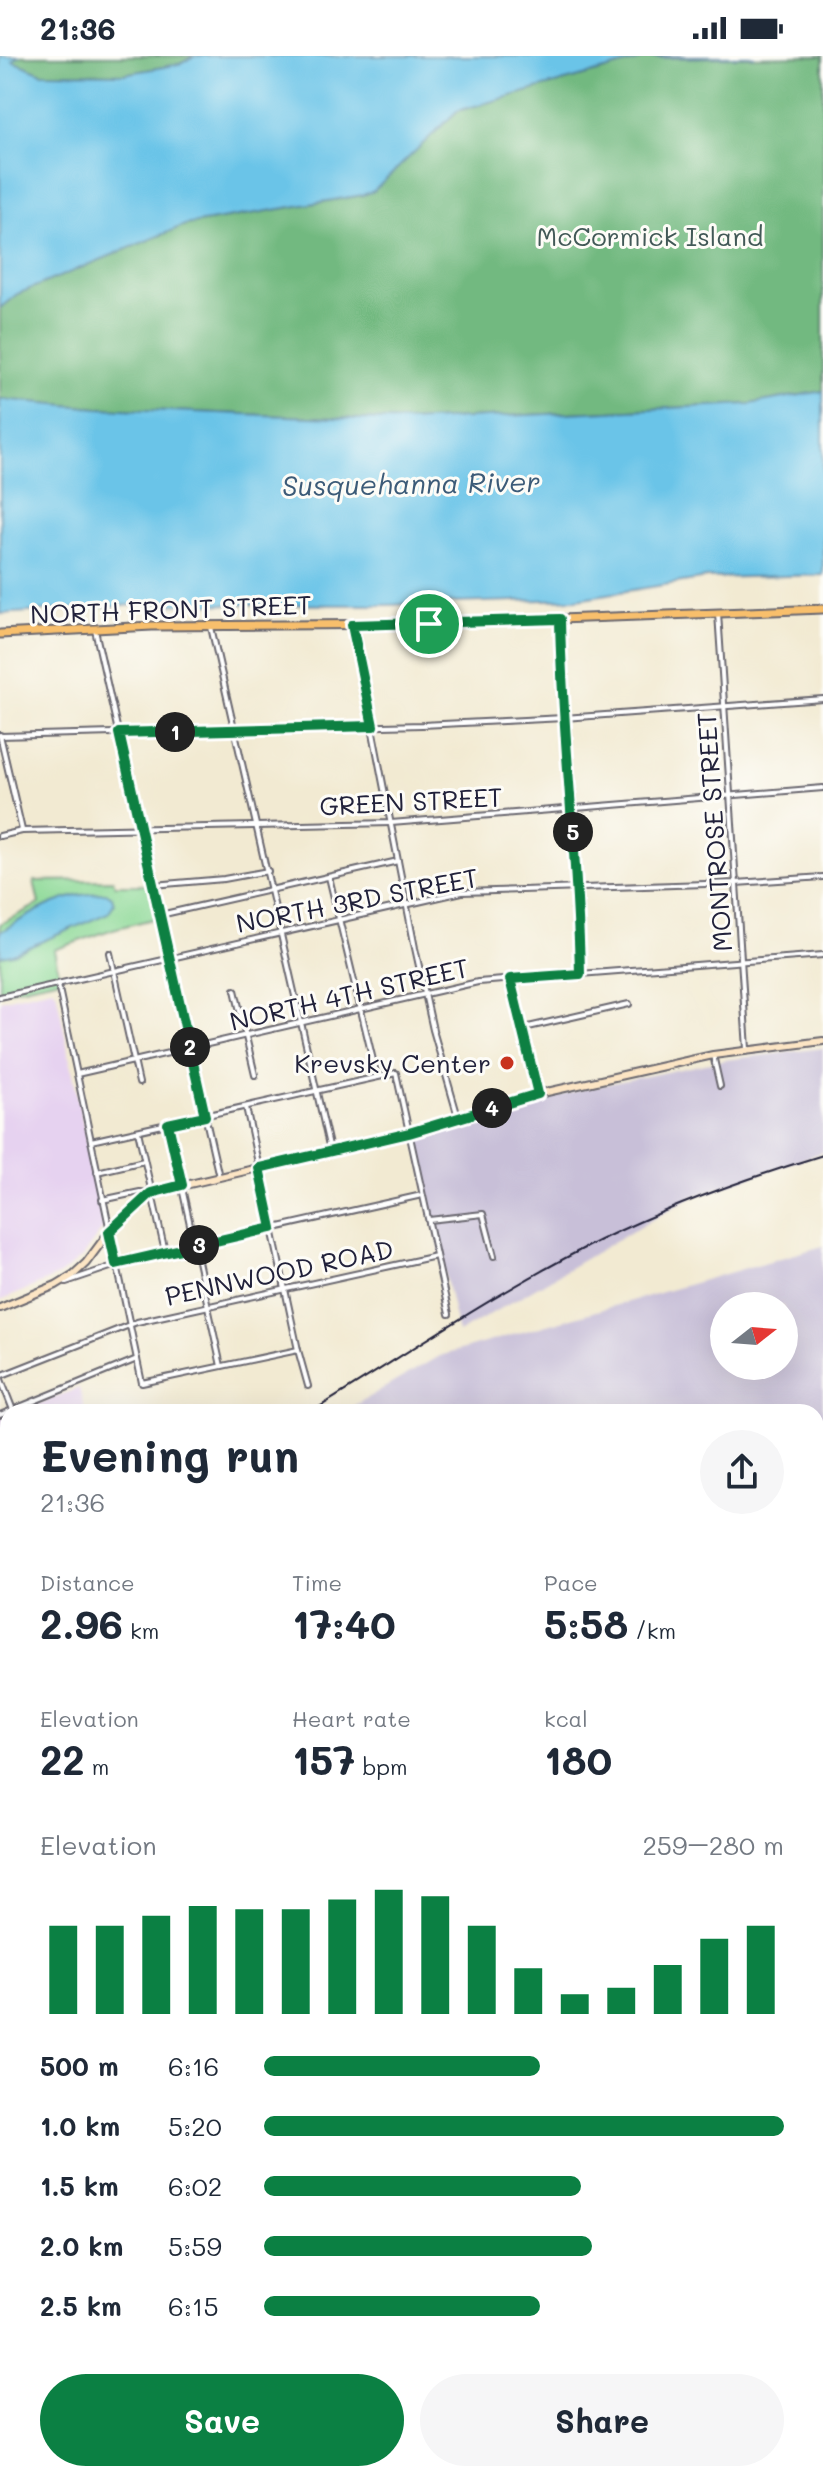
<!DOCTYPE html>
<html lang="en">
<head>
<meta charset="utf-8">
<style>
	:root { --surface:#fff; --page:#f6f6f7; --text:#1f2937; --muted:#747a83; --accent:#0b8043 }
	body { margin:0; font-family:Mali,sans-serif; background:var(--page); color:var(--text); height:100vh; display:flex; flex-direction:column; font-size:30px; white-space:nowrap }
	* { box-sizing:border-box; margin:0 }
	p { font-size:26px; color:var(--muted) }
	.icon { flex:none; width:44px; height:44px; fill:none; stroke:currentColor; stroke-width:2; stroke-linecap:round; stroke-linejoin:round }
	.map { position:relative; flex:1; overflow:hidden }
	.side { position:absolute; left:0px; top:1348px; width:824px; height:1078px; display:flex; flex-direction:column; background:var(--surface); border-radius:24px 24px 0 0; box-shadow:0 8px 32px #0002 }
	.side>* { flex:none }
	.needle { width:52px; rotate:73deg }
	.controls { position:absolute; left:710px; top:1236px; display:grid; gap:16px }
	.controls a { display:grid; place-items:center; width:88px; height:88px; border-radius:50%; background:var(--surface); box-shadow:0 8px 32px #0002; font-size:40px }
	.pin { position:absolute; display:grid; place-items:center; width:68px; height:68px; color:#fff; margin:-34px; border:4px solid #fff; border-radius:50%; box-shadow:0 2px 8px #0007 }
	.km { position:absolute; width:40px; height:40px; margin:-20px; border-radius:50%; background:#222; color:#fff; font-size:22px; line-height:40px; text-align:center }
	.round { display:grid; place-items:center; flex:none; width:84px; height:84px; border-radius:42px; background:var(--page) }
	.overview { display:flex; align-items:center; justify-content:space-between; height:136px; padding:0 40px }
	h1 { font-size:44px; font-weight:700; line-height:60px }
	.figures { display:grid; grid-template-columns:repeat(3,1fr); gap:12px; height:136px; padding:8px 40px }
	.figures div { display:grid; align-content:center }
	.figures b { font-size:40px; font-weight:700 }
	.figures small { font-size:22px; font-weight:400 }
	.figures p { font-size:22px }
	.chart { height:224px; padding:16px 40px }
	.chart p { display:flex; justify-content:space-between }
	.chart svg { width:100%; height:144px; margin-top:8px; stroke:var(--accent); stroke-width:6 }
	.primary-button { display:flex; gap:16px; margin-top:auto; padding:16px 40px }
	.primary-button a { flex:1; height:92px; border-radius:48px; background:var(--accent); color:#fff; font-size:32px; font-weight:700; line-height:92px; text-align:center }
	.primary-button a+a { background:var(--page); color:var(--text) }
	ul { padding:0 40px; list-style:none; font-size:26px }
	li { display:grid; grid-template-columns:128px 96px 1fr; align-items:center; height:60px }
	li i { height:20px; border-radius:10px; background:var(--accent) }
	.status { display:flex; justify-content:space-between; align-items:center; height:56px; padding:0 40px; background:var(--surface); direction:ltr }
	.status svg { height:22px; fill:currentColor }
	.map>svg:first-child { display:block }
</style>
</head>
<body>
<div class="status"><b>21:36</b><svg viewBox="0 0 49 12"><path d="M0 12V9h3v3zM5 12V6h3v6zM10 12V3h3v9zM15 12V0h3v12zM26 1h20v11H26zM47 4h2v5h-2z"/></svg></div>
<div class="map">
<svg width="823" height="2425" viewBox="0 0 823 2425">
	<rect width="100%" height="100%" fill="#fdfcf7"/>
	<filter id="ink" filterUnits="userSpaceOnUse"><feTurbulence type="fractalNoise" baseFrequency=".0125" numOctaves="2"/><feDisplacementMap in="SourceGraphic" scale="16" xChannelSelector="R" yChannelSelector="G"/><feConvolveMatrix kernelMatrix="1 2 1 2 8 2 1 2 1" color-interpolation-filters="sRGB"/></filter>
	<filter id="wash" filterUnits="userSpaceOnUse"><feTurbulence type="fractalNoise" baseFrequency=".006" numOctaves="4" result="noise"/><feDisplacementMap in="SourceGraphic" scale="32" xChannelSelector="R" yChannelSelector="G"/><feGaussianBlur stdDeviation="1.8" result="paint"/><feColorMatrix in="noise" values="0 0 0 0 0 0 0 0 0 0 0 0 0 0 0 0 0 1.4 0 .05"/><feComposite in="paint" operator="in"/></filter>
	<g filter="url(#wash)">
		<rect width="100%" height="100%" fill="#f2ead2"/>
		<g fill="#e6d2f0">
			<path d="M52,932L56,935L104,1171L82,1201L60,1219L0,1245V944Z"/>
			<path d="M79,1332L85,1356H17Z"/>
			<path d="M8,1359V1530L0,1535V1362Z"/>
			<path d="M816,1435H823V1897L816,1901Z"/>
		</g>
		<g fill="#c8bfd8" fill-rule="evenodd">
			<path d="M823,992V1096L691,1141L458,1277L416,1083L583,1033L725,1004Z"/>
			<path d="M823,1190V1425H816V1356H343L439,1300ZM724,1250H784V1310H724Z"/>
			<path d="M8,1550V1713L0,1718V1555Z"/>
		</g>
		<path fill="#8dd997" stroke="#587e69" stroke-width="2" d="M113,824L115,829H150L157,862L113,873L54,894L60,923L0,936V868L39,848L34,825Z"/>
		<g fill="#72b980" stroke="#4a6e5e" stroke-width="2">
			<path d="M19,0H195L180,8L124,18L42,17L11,5Z"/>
			<path d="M823,0V335L750,348L407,365L98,352L0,343V252L17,238L185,169L363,139L457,55L648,2Z"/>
			<path d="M816,1634L823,1636V1759L816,1761Z"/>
			<path d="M8,1734V1928L0,1931V1739Z"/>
			<path d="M823,1804V1909L816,1914V1806Z"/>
			<path d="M823,2212V2425H630L629,2420L635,2418H816V2213Z"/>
		</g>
		<g fill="#6bc4e8" stroke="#467392" stroke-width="2">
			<path d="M0,0H19L12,5L42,17L124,18L180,8L195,0H755L648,2L457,55L374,135L363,139L185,169L17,238L0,252Z"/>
			<path d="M823,335V519L707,522L577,543L385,549L149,548L0,558V343L98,352L407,365L750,348Z"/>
			<path d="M106,837L112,841L114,848L108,857L13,898L0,900V876C34,856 65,836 106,837Z"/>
		</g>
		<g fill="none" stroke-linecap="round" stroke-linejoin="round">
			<g stroke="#6bc4e8" stroke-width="9">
				<path d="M816,1658L823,1661"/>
				<path d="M0,1889L8,1885"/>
			</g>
		</g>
	</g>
	<g filter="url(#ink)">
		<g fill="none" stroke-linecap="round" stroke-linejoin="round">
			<g stroke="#6b6870" stroke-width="8">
				<g id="street">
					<path d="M718,557L747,993"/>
					<path d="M560,563L561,614L580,875V918"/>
					<path d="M352,569L415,892L433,974L458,1061"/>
					<path d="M211,571L330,1094"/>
					<path d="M95,574L219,1121"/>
					<path d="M0,679L22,774"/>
					<path d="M0,680L422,669L564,662L823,643"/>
					<path d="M0,780L22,775L391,767L823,732"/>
					<path d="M329,821L377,1021"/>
					<path d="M153,829L224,823L268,815"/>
					<path d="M160,859L398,805"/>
					<path d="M110,897L139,1027"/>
					<path d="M510,923L538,1037"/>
					<path d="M58,928L142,1327L298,1294"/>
					<path d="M235,934L255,1019"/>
					<path d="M0,941L462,836L736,827L823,821"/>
					<path d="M524,972L629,948"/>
					<path d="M713,999L720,1030"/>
					<path d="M77,1018L478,926L823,899"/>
					<path d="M246,1051L298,1294L308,1330"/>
					<path d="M168,1068L221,1310"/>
					<path d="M138,1075L165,1196"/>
					<path d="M91,1085L396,1017L449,1258"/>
					<path d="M97,1116L144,1105"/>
					<path d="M102,1144L140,1136L151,1137"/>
					<path d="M429,1164L483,1158L494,1200"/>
					<path d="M66,1226L131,1204L422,1139"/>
					<path d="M0,1320L137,1266L436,1200"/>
					<path d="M0,1321L13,1354"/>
					<path d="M0,1359L137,1303"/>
					<path d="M0,1943L8,1940"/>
					<path d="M0,1954L8,1950"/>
				</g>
			</g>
			<g stroke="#6b6870" stroke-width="10">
				<g id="secondary">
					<path d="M0,1252L56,1229L74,1218L86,1207L109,1176L151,1137L409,1077L538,1038L713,999L823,985"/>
					<path d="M816,1431H823"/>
					<path d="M0,1721L8,1717"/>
					<path d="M0,2032L8,2050"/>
					<path d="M816,2207L823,2205"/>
					<path d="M235,2418L242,2425"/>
					<path d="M257,2425L264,2418"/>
				</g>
			</g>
			<g stroke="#6b6870" stroke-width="11">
				<path id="primary" d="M0,578L152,570L429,568L823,553"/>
			</g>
			<g stroke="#6b6870" stroke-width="12">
				<g id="highway">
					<path d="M816,1930L823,1925"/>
					<path d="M816,1946L823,1943"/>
					<path d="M816,1972L823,1970"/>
					<path d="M816,1992L823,1990"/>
					<path d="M816,2032H823"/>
					<path d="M816,2061L823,2064"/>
					<path d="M0,2145H8"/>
					<path d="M0,2158L8,2157"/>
				</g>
			</g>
			<use href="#street" stroke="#fff" stroke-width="4"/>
			<use href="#secondary" stroke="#fce5c4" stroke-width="6"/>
			<use href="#primary" stroke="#f8bf6c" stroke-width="7"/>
			<use href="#highway" stroke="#f8bf6c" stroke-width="8"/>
			<g stroke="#22223b" stroke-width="2">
				<path d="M311,1356C406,1298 500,1234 600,1184C672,1149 747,1122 823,1099"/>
				<path d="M0,1551L8,1546"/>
				<path d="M0,1628L8,1623"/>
			</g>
		</g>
	</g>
	<g fill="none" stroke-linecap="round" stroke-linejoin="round" filter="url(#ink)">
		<g stroke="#fff" stroke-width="16">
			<path id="route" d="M560,563C562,681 578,799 580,918L510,923L538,1038L409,1077L259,1112L272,1172L116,1208L109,1176L151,1137L182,1129L168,1068L205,1060L119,677L373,670L352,569Z"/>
		</g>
		<use href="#route" stroke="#0b8043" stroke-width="10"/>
	</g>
	<circle fill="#c8321e" stroke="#fdfcf7" stroke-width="3" cx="507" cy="1007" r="8"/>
	<g text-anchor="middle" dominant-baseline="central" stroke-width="6" stroke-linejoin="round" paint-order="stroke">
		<g font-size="26" fill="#425957" stroke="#fdfcf7">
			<text x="650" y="180">McCormick Island</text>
		</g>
		<g font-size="26" fill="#22223b" stroke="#fdfcf7">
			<text transform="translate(171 553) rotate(-2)">NORTH FRONT STREET</text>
			<text transform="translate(411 745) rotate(-3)">GREEN STREET</text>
			<text transform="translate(714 776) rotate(-94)">MONTROSE STREET</text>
			<text transform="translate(357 844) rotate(-11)">NORTH 3RD STREET</text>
			<text transform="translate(349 938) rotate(-13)">NORTH 4TH STREET</text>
			<text transform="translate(279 1216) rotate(-12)">PENNWOOD ROAD</text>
		</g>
		<g font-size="26" fill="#22223b" stroke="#fdfcf7" text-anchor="end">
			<text x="491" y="1007">Krevsky Center</text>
		</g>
		<g font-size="28" font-style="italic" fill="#3c5b78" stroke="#fdfcf7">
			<text transform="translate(411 427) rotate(-1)">Susquehanna River</text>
		</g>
	</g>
</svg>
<div class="controls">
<a><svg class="needle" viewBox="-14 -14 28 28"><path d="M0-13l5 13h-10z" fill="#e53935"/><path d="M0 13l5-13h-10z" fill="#747a83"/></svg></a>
</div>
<div class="pin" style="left:429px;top:568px;background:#1e9e55"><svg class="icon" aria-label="arrive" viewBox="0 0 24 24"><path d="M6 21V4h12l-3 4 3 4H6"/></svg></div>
<b class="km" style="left:175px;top:676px">1</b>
<b class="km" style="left:190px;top:991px">2</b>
<b class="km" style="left:199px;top:1189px">3</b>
<b class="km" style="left:492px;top:1052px">4</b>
<b class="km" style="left:573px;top:776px">5</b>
<section class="side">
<div class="overview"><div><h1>Evening run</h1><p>21:36</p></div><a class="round"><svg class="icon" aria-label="share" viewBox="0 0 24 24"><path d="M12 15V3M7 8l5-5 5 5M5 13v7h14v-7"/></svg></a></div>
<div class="figures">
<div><p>Distance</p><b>2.96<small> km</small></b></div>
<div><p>Time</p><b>17:40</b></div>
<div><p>Pace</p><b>5:58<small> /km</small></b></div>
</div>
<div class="figures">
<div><p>Elevation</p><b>22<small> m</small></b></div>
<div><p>Heart rate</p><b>157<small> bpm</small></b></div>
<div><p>kcal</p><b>180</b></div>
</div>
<div class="chart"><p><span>Elevation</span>259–280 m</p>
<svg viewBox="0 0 160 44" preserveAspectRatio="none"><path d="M5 44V17M15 44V17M25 44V14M35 44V11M45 44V12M55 44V12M65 44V9M75 44V6M85 44V8M95 44V17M105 44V30M115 44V38M125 44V36M135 44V29M145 44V21M155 44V17"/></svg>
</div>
<ul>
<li><b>500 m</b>6:16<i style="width:53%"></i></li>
<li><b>1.0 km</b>5:20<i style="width:100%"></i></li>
<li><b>1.5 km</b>6:02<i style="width:61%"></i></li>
<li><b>2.0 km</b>5:59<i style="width:63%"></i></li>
<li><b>2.5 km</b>6:15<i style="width:53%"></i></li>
</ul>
<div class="primary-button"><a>Save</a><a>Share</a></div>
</section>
</div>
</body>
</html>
